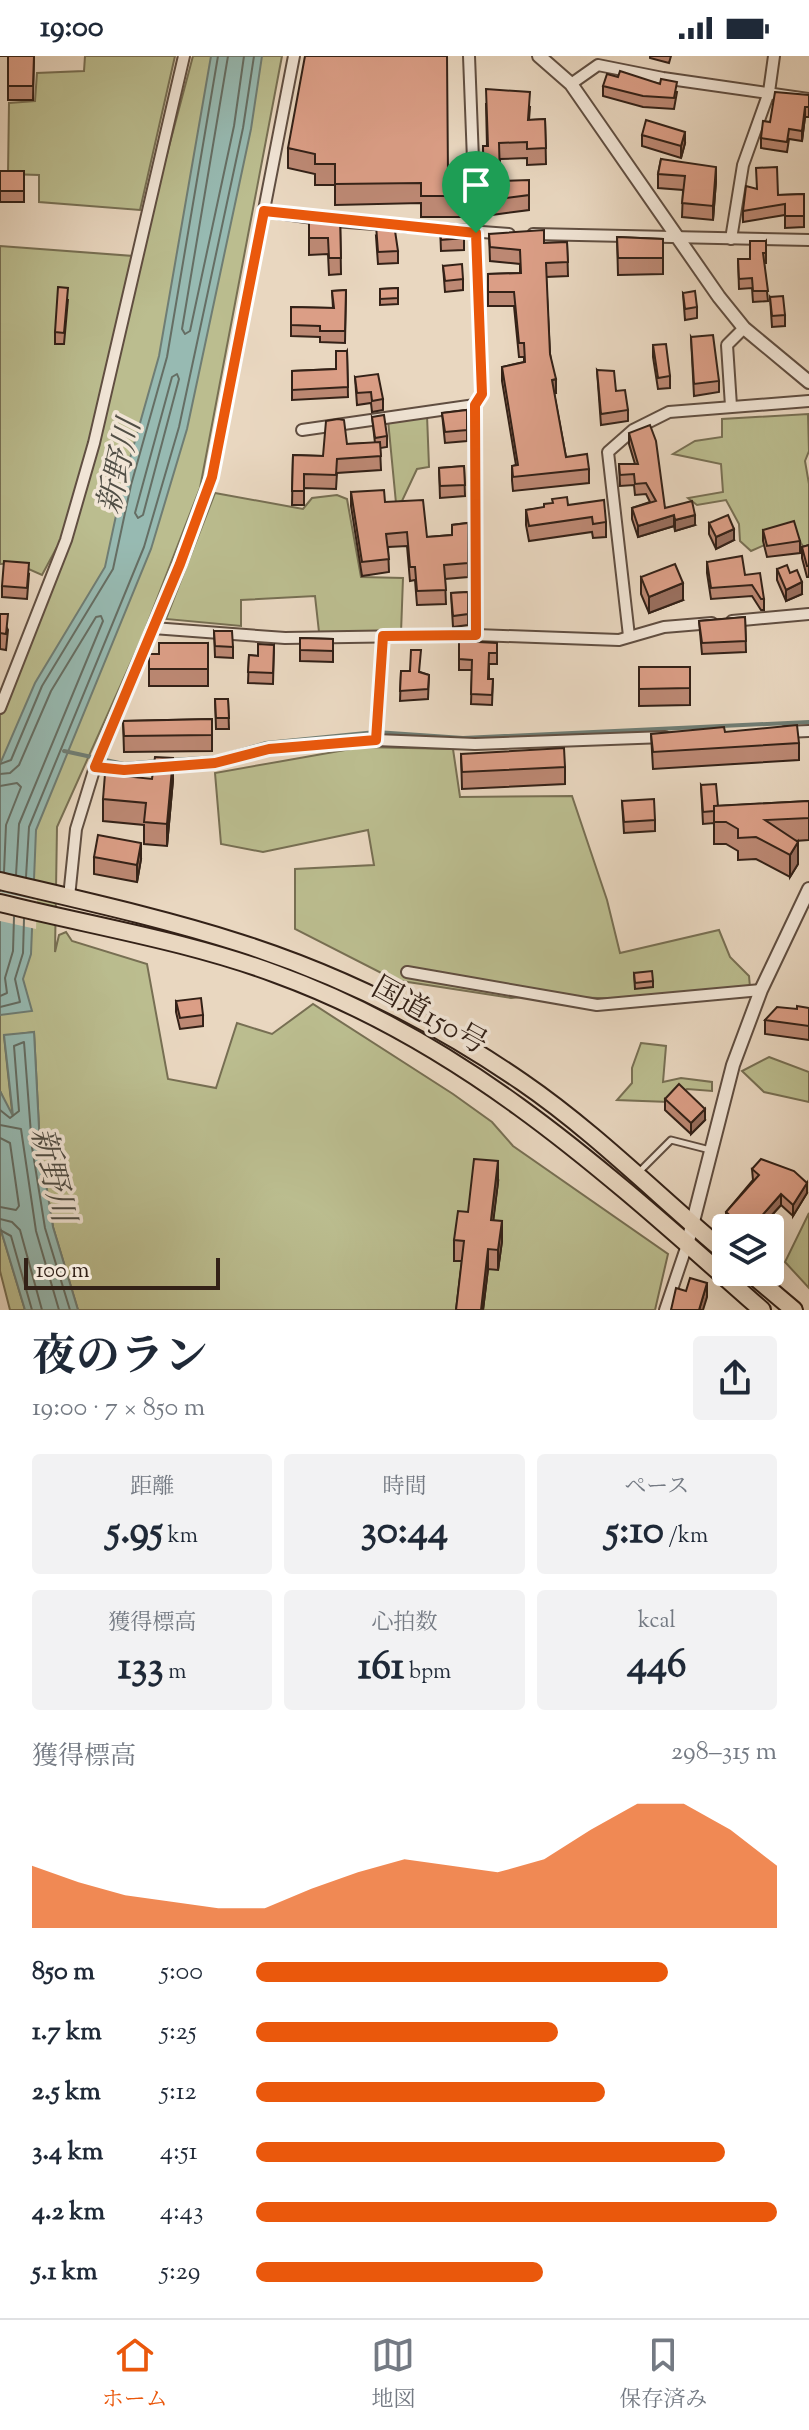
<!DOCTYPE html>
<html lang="ja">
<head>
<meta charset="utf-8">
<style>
	:root { --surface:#fff; --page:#f2f2f3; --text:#1f2937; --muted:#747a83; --line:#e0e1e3; --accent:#ea580c }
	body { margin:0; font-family:"Sorts Mill Goudy","Noto Serif JP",serif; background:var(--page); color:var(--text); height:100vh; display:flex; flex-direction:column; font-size:30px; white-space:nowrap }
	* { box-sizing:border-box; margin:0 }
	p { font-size:26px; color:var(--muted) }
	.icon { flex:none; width:44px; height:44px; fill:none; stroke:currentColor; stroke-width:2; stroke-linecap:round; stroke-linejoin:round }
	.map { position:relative; height:1254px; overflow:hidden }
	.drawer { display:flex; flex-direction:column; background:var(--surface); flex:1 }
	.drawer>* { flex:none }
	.buttons { position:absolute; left:712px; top:1158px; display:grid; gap:16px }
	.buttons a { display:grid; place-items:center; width:72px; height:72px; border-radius:8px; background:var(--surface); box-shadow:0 8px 32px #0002; font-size:40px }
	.scale { position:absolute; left:24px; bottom:20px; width:196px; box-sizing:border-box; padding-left:8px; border:4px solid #332117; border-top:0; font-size:22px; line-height:28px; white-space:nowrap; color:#332117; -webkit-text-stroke:6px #f1e5d6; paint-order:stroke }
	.pin { position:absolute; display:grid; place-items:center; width:68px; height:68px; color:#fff; margin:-82px -34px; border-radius:50% 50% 50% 0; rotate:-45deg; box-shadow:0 0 8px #0007 }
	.pin .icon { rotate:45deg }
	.round { display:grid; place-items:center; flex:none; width:84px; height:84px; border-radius:8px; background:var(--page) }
	.headline { display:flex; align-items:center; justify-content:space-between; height:136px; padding:0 32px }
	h1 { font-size:44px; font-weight:700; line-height:60px }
	.metrics { display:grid; grid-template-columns:repeat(3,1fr); gap:12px; height:136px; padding:8px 32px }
	.metrics div { display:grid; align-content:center; border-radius:8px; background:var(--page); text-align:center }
	.metrics b { font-size:40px; font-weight:700 }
	.metrics small { font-size:22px; font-weight:400 }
	.metrics p { font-size:22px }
	.chart { height:224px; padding:16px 32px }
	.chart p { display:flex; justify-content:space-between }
	.chart svg { width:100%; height:144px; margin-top:8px; fill:var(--accent); opacity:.7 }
	ul { padding:0 32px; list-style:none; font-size:26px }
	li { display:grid; grid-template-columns:128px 96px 1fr; align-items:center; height:60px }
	li i { height:20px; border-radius:10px; background:var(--accent) }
	.status { display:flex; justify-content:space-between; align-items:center; height:56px; padding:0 40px; background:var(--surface); direction:ltr }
	.status svg { height:22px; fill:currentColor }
	.tab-bar { display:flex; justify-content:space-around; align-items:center; height:112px; border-top:2px solid var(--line); background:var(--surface); font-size:22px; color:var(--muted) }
	.tab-bar a { display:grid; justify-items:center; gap:4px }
	.tab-bar .on { color:var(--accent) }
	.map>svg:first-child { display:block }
</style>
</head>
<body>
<div class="status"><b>19:00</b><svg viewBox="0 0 49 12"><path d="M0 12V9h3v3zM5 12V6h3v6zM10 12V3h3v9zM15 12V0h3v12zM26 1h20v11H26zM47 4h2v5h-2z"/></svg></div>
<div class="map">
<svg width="809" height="1254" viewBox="0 0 809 1254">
	<rect width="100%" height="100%" fill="#e9d7c0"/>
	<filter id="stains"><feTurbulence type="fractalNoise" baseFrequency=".0025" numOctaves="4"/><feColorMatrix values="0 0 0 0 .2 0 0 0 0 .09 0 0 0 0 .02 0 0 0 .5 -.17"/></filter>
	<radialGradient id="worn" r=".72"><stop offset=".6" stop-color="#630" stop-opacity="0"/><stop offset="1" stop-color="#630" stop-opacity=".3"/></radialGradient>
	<g fill="#bbbd8f" stroke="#776f53" stroke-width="2">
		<path d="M85,0H175L140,154L39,146V119L8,118L9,47L35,45L37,17L84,15Z"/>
		<path d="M193,0H282L200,432L141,584L57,771L55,896L59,879L66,876L72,885L147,908L168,1023L216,1032L237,967L272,978L313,948L453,1038L492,1066L513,1090L668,1198L655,1254H78L53,1171L40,1091L34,976L4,980L13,1064L0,1035V656L57,491L42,519L15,507L0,508V190L133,200L123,264Z"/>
		<path d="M808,358L809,395L805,405L809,428V500L794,476L751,495L740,485L739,468L726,444L697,449L688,442L723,436L721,408L673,398L695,385L722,381V363Z"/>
		<path d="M427,359L429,411L417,413L402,445L396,447L388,364Z"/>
		<path d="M215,437L303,453L312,442L337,439L347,443L361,521L403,522L401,577L319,576L315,540L241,544V570L166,563Z"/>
		<path d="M362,691L453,693L460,741L572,740L607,844L620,897L719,874L730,901L749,920L750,931L630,943L533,940L511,942L395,924L295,873V813L374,809L368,774L263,796L221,788L215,717Z"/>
		<path d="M641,987L666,990L663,1026L681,1022L712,1026V1035L687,1033L669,1046L617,1044L632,1027V1012Z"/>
		<path d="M769,1001L809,1016V1046L764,1036L742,1015Z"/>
		<path d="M809,1157V1232L785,1206Z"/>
		<path d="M0,1171L25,1254H10L0,1215Z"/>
	</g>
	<g fill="#97bab2" stroke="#6f7d74" stroke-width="2">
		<path d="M211,0H262L251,73L187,373L151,493L36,774L31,898L23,923L32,955L0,959V708L35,627L105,511L123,427L159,300Z"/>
		<path d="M34,976L40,1091L53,1171L78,1254H25L0,1171V1035L13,1060L4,979Z"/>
	</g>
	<path fill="#e9d7c0" d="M0,836L37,844L36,873L0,865Z"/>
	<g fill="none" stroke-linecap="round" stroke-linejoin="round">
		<g stroke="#656e64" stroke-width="2">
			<path d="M228,0L182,273L185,278L190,275L234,70L244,0"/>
			<path d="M177,318L179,323L143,459L138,462L135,457L172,321Z"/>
			<path d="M0,708L11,704L42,630L113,513L131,429L167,301L218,0"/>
			<path d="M0,718L10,717L19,709L51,635L96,561L101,560L103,565L19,768L16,819"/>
			<path d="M0,730L17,727L21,731L6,769L4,816"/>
			<path d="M26,821L29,771L144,491L179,371L243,72L254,0"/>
			<path d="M0,940L7,937L5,922L13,895L14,861"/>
			<path d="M0,951L20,946L15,923L23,897L24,863"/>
			<path d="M0,1054L10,1062L19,1055L14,990L24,986L32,1091L45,1172L70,1254"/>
			<path d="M0,1069L21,1073L36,1175L59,1254"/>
			<path d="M0,1082L10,1087L19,1150L16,1154L0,1151"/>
			<path d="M0,1163L12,1166L20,1174L42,1254"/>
			<path d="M0,1174L11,1180L32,1254"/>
		</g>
		<g stroke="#6f7d74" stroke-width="4">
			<path d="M64,695L124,708L158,705"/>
			<path d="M171,704L218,701L266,687L376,676L463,682L809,666"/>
		</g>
		<g stroke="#604e41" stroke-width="9">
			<path id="service" d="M640,1115L671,1084L710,1094"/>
		</g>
		<g stroke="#604e41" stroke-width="14">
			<g id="minor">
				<path d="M571,28L598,9L663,22L809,43"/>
				<path d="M264,155L334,165L509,178"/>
				<path d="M533,178L809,184"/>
				<path d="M731,183L743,109L769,36L774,0"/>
				<path d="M731,350L727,289L744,272"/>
				<path d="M302,374L475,349"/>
				<path d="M732,565L809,558"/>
				<path d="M153,572L285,582L476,579L475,349L482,338L469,0"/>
				<path d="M476,579L619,584L664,571L712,567"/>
				<path d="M383,580L376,684L475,688L665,681"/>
				<path d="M629,580L608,396L633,374L669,356L809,345"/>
				<path d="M0,652L66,484L94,387L184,0"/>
				<path d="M785,676L809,675"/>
				<path d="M95,711L124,714L215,707L269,693L376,684"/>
				<path d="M69,841L76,773L95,711L180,508L212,421L294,0"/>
				<path d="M407,916L597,949L761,934"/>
				<path d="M665,1254L687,1189"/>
			</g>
		</g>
		<g stroke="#604e41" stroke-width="16">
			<g id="tertiary">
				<path d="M539,0L571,28L719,241L744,272L809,326"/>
				<path d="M687,1189L733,1009L761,934L809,833"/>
			</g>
		</g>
		<g stroke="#332117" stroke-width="20">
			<g id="trunk">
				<path d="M0,825C80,844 162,862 240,887C340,919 436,967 522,1026C595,1076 658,1140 726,1197"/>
				<path d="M0,847C92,870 187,885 276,918C469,988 611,1121 762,1254"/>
				<path d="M749,1216L794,1254"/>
			</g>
		</g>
		<use href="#service" stroke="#f1e5d6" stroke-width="5"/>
		<use href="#minor" stroke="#f1e5d6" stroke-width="10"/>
		<use href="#tertiary" stroke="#f1e5d6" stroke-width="12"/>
		<use href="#trunk" stroke="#e9d7c0" stroke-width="16"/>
	</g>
	<g fill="#bc8873" stroke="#332117" stroke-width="2">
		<path d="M0,0H34L33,44H8V0Z"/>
		<path d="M650,0H671L669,7L650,2Z"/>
		<path d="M618,21L677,36L674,53L643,51L603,40V30Z"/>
		<path d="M809,39V61H805L802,85L789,83L787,96L761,92V82L770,66Z"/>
		<path d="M486,48L530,51L529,64L545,63L546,108L527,109V102L500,103V121L529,139V154L484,160L483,90H487Z"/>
		<path d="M642,79L685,87L681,102L642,90Z"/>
		<path d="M288,92L448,119L450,126H460V161H421V147L335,149V129H315V118L288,112Z"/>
		<path d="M661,103L716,125L713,164L682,161L683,134L658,132V118Z"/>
		<rect x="0" y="115" width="24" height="31"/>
		<path d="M804,138V171L785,172V159L743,166V155L778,139Z"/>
		<path d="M340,160L341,218L329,219L328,198L309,199V161Z"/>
		<path d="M440,170L464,172V194L441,195Z"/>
		<path d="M489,178L544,187L567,186L568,220L546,221L550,298L556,337H554L566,401L589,413V427L513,435L512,424V410L516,409L502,325V311L524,306V301H519L514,250H488V218L520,217V208L490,205Z"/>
		<path d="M376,180L398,195V207L378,208Z"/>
		<path d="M617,181L663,183V218L618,219Z"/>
		<path d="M766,185V207H764L768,245L753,246L752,232L739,233L738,203H750Z"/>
		<path d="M443,210L463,223V234L445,236Z"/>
		<path d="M398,232V248L380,249V233Z"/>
		<path d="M346,234L345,287L320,286V281L291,280V251L333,252L332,235Z"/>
		<path d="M683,237L697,251V262L685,264Z"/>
		<path d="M770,241L785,259V270L772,271Z"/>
		<path d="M68,243L64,288H55V276Z"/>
		<path d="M691,281L719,325V336L694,340Z"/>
		<path d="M653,289L670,320V332L658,333L653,301Z"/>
		<path d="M347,295L348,341L292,344V315L336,313Z"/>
		<path d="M597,314L616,335L628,354V365L601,369Z"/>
		<path d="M355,321L383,343V354L372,356L371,347L357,349Z"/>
		<path d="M467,354V385L445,387L442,357Z"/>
		<path d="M372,361L387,380V391L380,392L381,414L337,417L336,433L304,432V449H292L293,399L323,400L347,388L375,387Z"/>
		<path d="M629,377L665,452L695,469L675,475L674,470L638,481L632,463V452L650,446L646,438L635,439L634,429L620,430L619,408H635L629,388Z"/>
		<path d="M464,410L465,440L440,442L439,412Z"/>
		<path d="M351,436L385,446L427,481L452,479V469L468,467V521L445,523L446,548L417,549L415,524L410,525L407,490L388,491L389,516L362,520L351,450Z"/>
		<path d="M568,449L606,466V481L593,482L592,476L529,485L526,469V454Z"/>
		<path d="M709,467L734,484L716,493L709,478Z"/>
		<path d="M763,474L800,485V497L767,501L763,485Z"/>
		<path d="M809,489V521H807L802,502V491Z"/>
		<path d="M707,506L745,519L764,543V554H761L752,540L711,543L707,517Z"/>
		<path d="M777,513L790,517L802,538L786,545L777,524Z"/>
		<path d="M29,518L27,543L2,541V530Z"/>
		<path d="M641,521L683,544L649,557L641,538Z"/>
		<path d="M468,536V569L453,571L451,537Z"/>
		<path d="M0,558L8,574L6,594L0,593Z"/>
		<path d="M745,561L746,596L702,598L699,565Z"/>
		<path d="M214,575L233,591V602L215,601Z"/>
		<path d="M300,582L333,583V606L300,605Z"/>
		<path d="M459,585L497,587V608H489V623H493L492,649L471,648L472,614H459Z"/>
		<path d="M208,587V630H149V598H159Z"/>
		<path d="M274,589L273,628L248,627L249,599L258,600Z"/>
		<path d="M639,611H690V649L639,650Z"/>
		<path d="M401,615L420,616L429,619L428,643L400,645Z"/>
		<path d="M215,643H228L229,673H216Z"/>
		<path d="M212,663V695L124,696L123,665Z"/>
		<path d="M725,676L799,687V704L653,713L651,678Z"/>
		<path d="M461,698L565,711V728L462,733Z"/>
		<path d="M173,724L167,790L144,788V769L103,765V743Z"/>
		<path d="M701,729L718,750L809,745V784L795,785L798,808L790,821L756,803L738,804V795L726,788H714V767L703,768Z"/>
		<path d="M622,745L655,764V775L624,777Z"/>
		<path d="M94,801L141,803L137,826L94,818Z"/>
		<path d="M634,917L653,925V931L635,933Z"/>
		<path d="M176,945L203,959V970L180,973L176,956Z"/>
		<path d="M809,952V984L765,978V964L797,953Z"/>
		<path d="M665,1043L705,1064L691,1078L665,1054Z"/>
		<path d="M752,1113L807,1137L793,1160L781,1149L760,1172H732L726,1166V1156L753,1124Z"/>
		<path d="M498,1126L493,1164L502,1185L498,1214L488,1213L483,1254H456L462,1205H454V1184L468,1156Z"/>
	</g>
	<g fill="#996f5e" stroke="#332117" stroke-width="2">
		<path d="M805,51V61L802,85V75Z"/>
		<path d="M685,76V87L681,102V90Z"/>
		<path d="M716,111V125L713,164V150Z"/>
		<path d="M556,323V337L552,338V324Z"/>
		<path d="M674,459V470L638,481V470Z"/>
		<path d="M695,459V469L675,475V464Z"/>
		<path d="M734,473V484L716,493V481Z"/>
		<path d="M802,526V538L786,545V534Z"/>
		<path d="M683,527V544L649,557V541Z"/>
		<path d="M173,702V724L167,790V768Z"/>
		<path d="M798,786V808L790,821V799Z"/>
		<path d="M141,787V803L137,826V809Z"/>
		<path d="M705,1053V1064L691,1078V1067Z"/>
		<path d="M498,1105V1126L491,1184V1164Z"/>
		<path d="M807,1127V1137L793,1160V1149Z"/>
		<path d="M781,1138V1149L760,1172H751Z"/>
		<path d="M502,1165V1185L498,1214V1194Z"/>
		<path d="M488,1193V1213L483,1254H481Z"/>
		<path d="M707,1227V1241L703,1254H699Z"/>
	</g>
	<g fill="#db9e86" stroke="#332117" stroke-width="2">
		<path d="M8,0H34L33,30H8Z"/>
		<path d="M305,0H447L448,119L450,126H460V140H421V127L335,128V108H315V98L288,92Z"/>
		<path d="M620,15L660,28L661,23L677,26L674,42L643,40L603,30L607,18L618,21Z"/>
		<path d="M486,33L530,36L528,64L545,63L546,92L527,93V86L499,87L500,121L504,125L529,124V139L484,145L483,90H488Z"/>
		<path d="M775,36L809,39V51H805L802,75L789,73L787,86L761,82L763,65L770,66Z"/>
		<path d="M646,64L685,76L681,90L642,79Z"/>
		<path d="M661,103L716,111L713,150L682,147L685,120L658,118Z"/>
		<path d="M777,111L778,139L804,138V160H785V148L743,155L746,130L757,133L756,112Z"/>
		<rect x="0" y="115" width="24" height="20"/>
		<path d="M340,160L341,202H329L328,182H309V161Z"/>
		<path d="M394,168L398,195L378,196L376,169Z"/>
		<path d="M440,170L464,172V182L441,184Z"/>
		<path d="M544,174V187L567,186L568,206L546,207L550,298L556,323L552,324L566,401L587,398L589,413L513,421L512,410L518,409L502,311L525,306L524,287H519L514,236H488V218L521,217L520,194L490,191L489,178Z"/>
		<path d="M617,181L663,183V202H618Z"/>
		<path d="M750,185H766V197H763L768,235H753L752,222L739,223L738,203H750Z"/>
		<path d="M462,208L463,223L445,225L443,210Z"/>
		<path d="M58,231L68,232L64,277L55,276Z"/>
		<path d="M398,232V242L380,243V233Z"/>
		<path d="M346,234L345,275H320V270L291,269V251L334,252L332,235Z"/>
		<path d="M695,235L697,251L685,253L683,237Z"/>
		<path d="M783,240L785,259L772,260L770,241Z"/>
		<path d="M713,279L719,325L694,328L691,281Z"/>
		<path d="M666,288L670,320L658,322L653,289Z"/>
		<path d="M336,295H347L348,331L292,334V315L336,313Z"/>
		<path d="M597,314L614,315L616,335L625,334L628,354L601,358Z"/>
		<path d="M378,318L383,343L372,345L371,336L357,337L355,321Z"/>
		<path d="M467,354V374L445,376L442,357Z"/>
		<path d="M384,359L387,380L375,382L372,361Z"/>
		<path d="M338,363L344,364L347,388L380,386L381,400L337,403L336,419L304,418V435H292L293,399L323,400L326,365Z"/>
		<path d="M650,369L656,385L665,452L692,445L695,459L675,464L674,459L638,470L632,452L656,445L646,427L635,428L634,418L620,419L619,408H638L629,377Z"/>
		<path d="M464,410L465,429L440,430L439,412Z"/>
		<path d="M384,434L385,446L423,444L427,481L452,479V469L468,467V507L444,509L446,534L417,535L415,511H410L407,476L386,478L389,503L362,506L351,436Z"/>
		<path d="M567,441L568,449L604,444L606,466L593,468L592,461L529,470L526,454L544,451V448L553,447L552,443Z"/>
		<path d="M728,459L734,473L716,481L709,467Z"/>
		<path d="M794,465L800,485L767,490L763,474Z"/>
		<path d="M809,489V510H807L802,491Z"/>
		<path d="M742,500L745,519L760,517L764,543H761L752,529L711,532L707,506Z"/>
		<path d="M4,505L29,507L27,532L2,530Z"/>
		<path d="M675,508L683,527L649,541L641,521Z"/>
		<path d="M787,509L790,517L797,514L802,526L786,534L777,513Z"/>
		<path d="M468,536V558L453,560L451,537Z"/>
		<path d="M0,558H8L6,578L0,577Z"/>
		<path d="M745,561L746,585L702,587L699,565Z"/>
		<path d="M214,575H232L233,591L215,590Z"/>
		<path d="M300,582L333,583V595L300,594Z"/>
		<path d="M459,585L497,587V597H489L488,623H493L492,639L471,638L472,604L459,603Z"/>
		<path d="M159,587H208V613H149V598H159Z"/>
		<path d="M258,588L274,589L273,617L248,616L249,599L258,600Z"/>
		<path d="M411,594H421L419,616L429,619L428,633L400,635L401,615H410Z"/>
		<path d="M639,611H690V632L639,633Z"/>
		<path d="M215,643H228L229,662H216Z"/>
		<path d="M212,663V679L124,680L123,665Z"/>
		<path d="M797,669L799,687L653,696L651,678L724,671L725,676Z"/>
		<path d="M564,692L565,711L462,716L461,698Z"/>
		<path d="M155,701L173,702L167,768L144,766L146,747L103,743L105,718L152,723Z"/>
		<path d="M716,728L718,750H714V755L703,756L701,729Z"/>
		<path d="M654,743L655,764L624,766L622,745Z"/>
		<path d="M809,745V762L765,764L798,786L790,799L756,781L738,782V773L726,766H714V750Z"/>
		<path d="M98,779L141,787L137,809L94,801Z"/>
		<path d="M652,915L653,925L635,927L634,917Z"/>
		<path d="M201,942L203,959L180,962L176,945Z"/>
		<path d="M797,950L809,952V970L765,964L777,951L797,953Z"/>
		<path d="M679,1028L705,1053L691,1067L665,1043Z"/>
		<path d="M474,1103L498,1105L491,1164L502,1165L498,1194L488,1193L481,1254H456L464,1185L454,1184L458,1155L468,1156Z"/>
		<path d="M761,1103L794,1115L807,1127L793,1149L781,1138L751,1172H744L726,1156L759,1119L752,1113Z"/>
		<path d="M690,1222L707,1227L699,1254H671L676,1232L686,1235Z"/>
	</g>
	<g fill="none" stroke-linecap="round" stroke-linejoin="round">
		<g stroke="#fff" stroke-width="16">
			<path id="route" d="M264,155L476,177L482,338L475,349L476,579L383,580L376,684L269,693L215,707L124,714L95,711L180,508L212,421Z"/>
		</g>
		<use href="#route" stroke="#ea580c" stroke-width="10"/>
	</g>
	<g text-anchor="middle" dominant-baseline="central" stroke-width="7" stroke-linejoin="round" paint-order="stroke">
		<g font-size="30" fill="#332117" stroke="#f1e5d6">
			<text transform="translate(429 961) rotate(29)">国道150号</text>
		</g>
		<g font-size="32" font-style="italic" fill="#514f46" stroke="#f1e5d6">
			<text transform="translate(121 411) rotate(-77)">新野川</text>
			<text transform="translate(51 1119) rotate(76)">新野川</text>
		</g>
	</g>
	<rect width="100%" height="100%" filter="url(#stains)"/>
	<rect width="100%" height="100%" fill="url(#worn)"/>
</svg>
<div class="buttons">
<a><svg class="icon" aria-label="layers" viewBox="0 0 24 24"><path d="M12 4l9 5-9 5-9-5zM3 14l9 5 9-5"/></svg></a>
</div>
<div class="scale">100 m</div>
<div class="pin" style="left:476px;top:177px;background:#1e9e55"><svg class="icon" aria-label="arrive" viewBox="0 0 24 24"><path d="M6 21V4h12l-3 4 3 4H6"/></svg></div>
</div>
<section class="drawer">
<div class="headline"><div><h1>夜のラン</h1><p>19:00 · 7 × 850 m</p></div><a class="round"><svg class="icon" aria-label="share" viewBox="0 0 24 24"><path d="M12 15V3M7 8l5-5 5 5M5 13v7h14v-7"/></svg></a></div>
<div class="metrics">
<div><p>距離</p><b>5.95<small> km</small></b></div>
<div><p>時間</p><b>30:44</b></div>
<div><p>ペース</p><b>5:10<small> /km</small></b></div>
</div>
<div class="metrics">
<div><p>獲得標高</p><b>133<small> m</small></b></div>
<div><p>心拍数</p><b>161<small> bpm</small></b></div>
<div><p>kcal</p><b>446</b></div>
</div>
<div class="chart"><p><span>獲得標高</span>298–315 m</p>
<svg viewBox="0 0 160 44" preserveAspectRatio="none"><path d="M0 44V25L10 30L20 34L30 36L40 38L50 38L60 32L70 27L80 23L90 25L100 27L110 23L120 14L130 6L140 6L150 14L160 25V44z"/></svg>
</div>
<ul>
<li><b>850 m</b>5:00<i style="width:79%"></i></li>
<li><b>1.7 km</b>5:25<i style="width:58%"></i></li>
<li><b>2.5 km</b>5:12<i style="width:67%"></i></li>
<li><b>3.4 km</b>4:51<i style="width:90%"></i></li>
<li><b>4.2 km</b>4:43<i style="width:100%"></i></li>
<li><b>5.1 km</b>5:29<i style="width:55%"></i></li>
</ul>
</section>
<nav class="tab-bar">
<a class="on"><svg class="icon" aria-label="home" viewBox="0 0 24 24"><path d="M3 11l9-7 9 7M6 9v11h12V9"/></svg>ホーム</a>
<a><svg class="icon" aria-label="map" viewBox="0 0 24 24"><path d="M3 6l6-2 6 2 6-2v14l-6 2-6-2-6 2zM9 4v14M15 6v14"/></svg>地図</a>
<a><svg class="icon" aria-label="saved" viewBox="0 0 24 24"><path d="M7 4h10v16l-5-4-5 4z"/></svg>保存済み</a>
</nav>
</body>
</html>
